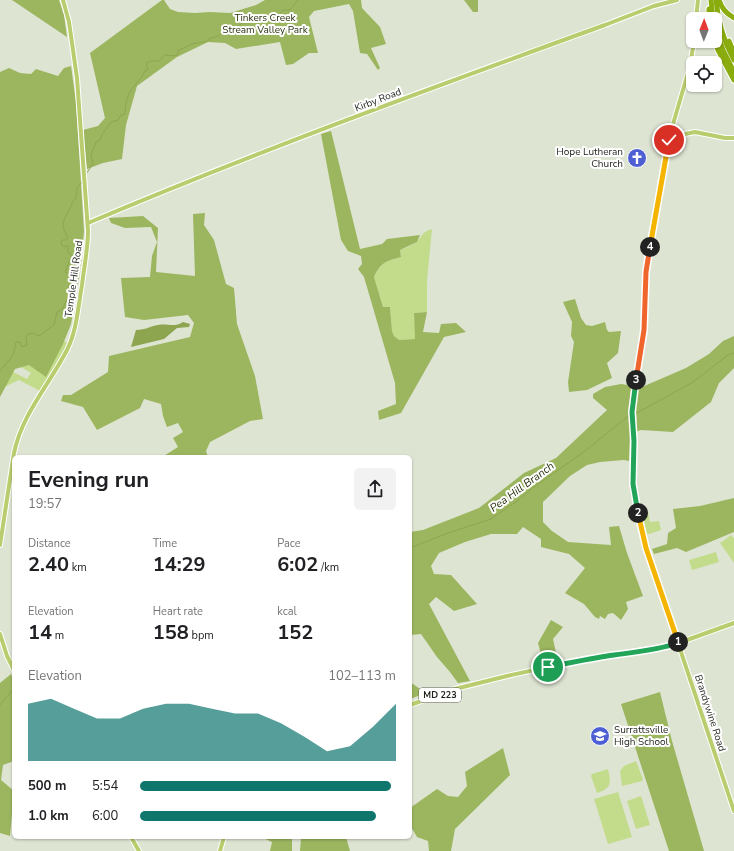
<!DOCTYPE html>
<html lang="en">
<head>
<meta charset="utf-8">
<style>
	:root { --surface:#fff; --page:#f2f2f2; --text:#202124; --muted:#757577; --accent:#0f766e }
	body { margin:0; font-family:"Nunito Sans",sans-serif; background:var(--page); color:var(--text); height:100vh; display:flex; flex-direction:column; font-size:15px; white-space:nowrap }
	* { box-sizing:border-box; margin:0 }
	p { font-size:13px; color:var(--muted) }
	.icon { flex:none; width:22px; height:22px; fill:none; stroke:currentColor; stroke-width:2; stroke-linecap:round; stroke-linejoin:round }
	.map { position:relative; flex:1; overflow:hidden }
	.side { position:absolute; left:12px; top:455px; width:400px; height:384px; display:flex; flex-direction:column; background:var(--surface); border-radius:6px; box-shadow:0 1px 3px #0004 }
	.side>* { flex:none }
	.needle { width:26px; rotate:1deg }
	.fabs { position:absolute; left:686px; top:12px; display:grid; gap:8px }
	.fabs a { display:grid; place-items:center; width:36px; height:36px; border-radius:6px; background:var(--surface); box-shadow:0 1px 3px #0004; font-size:20px }
	.pin { position:absolute; display:grid; place-items:center; width:34px; height:34px; color:#fff; margin:-17px; border:2px solid #fff; border-radius:50%; box-shadow:0 1px 4px #0007 }
	.km { position:absolute; width:20px; height:20px; margin:-10px; border-radius:50%; background:#222; color:#fff; font-size:11px; line-height:20px; text-align:center }
	.round { display:grid; place-items:center; flex:none; width:42px; height:42px; border-radius:6px; background:var(--page) }
	.overview { display:flex; align-items:center; justify-content:space-between; height:68px; padding:0 16px }
	h1 { font-size:22px; font-weight:700; line-height:30px }
	.metrics { display:grid; grid-template-columns:repeat(3,1fr); gap:6px; height:68px; padding:4px 16px }
	.metrics div { display:grid; align-content:center }
	.metrics b { font-size:20px; font-weight:700 }
	.metrics small { font-size:11px; font-weight:400 }
	.metrics p { font-size:11px }
	.chart { height:112px; padding:8px 16px }
	.chart p { display:flex; justify-content:space-between }
	.chart svg { width:100%; height:72px; margin-top:4px; fill:var(--accent); opacity:.7 }
	ul { padding:0 16px; list-style:none; font-size:13px }
	li { display:grid; grid-template-columns:64px 48px 1fr; align-items:center; height:30px }
	li i { height:10px; border-radius:5px; background:var(--accent) }
	.map>svg:first-child { display:block }
</style>
</head>
<body>
<div class="map">
<svg width="734" height="851" viewBox="0 0 734 851">
	<rect width="100%" height="100%" fill="#dee4d2"/>
	<g fill="#c3dc8c" fill-rule="evenodd">
		<path d="M432,229L427,281V312L414,313L416,339L399,340L394,336L392,331L390,307H383L374,277C381,262 386,261 401,257L400,250C405,248 411,246 415,243C423,238 419,233 432,229Z"/>
		<path d="M27,323L68,343L40,391L19,380L2,388L0,326ZM16,364L31,373L27,379L11,371Z"/>
		<path d="M648,511L650,522L659,521L661,530L646,535L641,512Z"/>
		<path d="M731,535L734,538V563L720,543Z"/>
		<path d="M716,552L719,562L692,570L689,560Z"/>
		<path d="M636,761L643,779L642,781L622,786L620,771L624,766Z"/>
		<path d="M608,769C611,783 612,788 597,793L591,776L592,774Z"/>
		<path d="M618,792L632,837L608,844L594,799Z"/>
		<path d="M641,796L650,825L636,829L627,801Z"/>
	</g>
	<g fill="#9cb65f">
		<path d="M12,0H59L64,15L67,37Z"/>
		<path d="M162,0H164L170,9L178,12L195,13L210,12L230,13L256,5L265,0H361L362,8L380,27L386,44L371,48L380,68L378,70L367,54L360,53L353,11L349,4L314,11L309,17L318,53H309L293,64L286,65L280,42L236,49L225,43L208,42L177,57L137,86L126,125L122,159L103,163L87,169L83,130L98,126L105,118L90,53Z"/>
		<path d="M464,0H478V12H473Z"/>
		<path d="M71,66L76,102L84,231L80,273L71,324L63,344L46,377L29,365L15,369L0,397V72L9,68L20,73L31,74L36,69L58,76L64,68Z"/>
		<path d="M331,131L360,249L382,244L387,239L420,235L417,242L400,250L401,257C386,261 381,262 374,277L383,307H390L392,331L394,336L399,340L415,339L414,313L427,312L423,332L439,333L441,324L456,323L466,332L444,337L401,413L379,420L378,411L396,404L395,383L364,277L358,269L362,264L361,256L348,251L341,240L321,134Z"/>
		<path d="M205,213L204,225L214,240L226,284L234,288L237,324L255,376L263,419L250,421L210,442L206,451L208,457H162L178,447L173,438L183,432L178,423L167,427L163,416L161,404L144,399L140,408L97,430L83,407L61,401L63,395H71L108,372L109,356L190,337L194,323L188,315L144,320L125,317L121,278L150,277L152,256L157,242L151,227L125,228L111,223L109,218L143,216L158,228L156,272L195,276L193,214Z"/>
		<path d="M575,299L581,318L586,325L592,326L605,322L607,330L609,332L621,331L618,353L607,363L612,378L587,390L569,392L568,382L574,342L571,336L572,322L563,302Z"/>
		<path d="M734,336V368L719,383L711,402L673,432L641,430L630,434L629,461L624,460L600,462L587,465L570,476L543,502V522L552,531L568,542L611,545L609,527L619,526L627,553L643,596L626,602L628,609L621,620L613,613L608,614L605,619L600,616L599,619L595,617L584,604L565,593L585,568L569,554L541,547V539L523,527L517,534H491L465,542L439,553L431,566L434,574L451,575L477,604L454,611L436,597L429,604L470,681L458,683L450,672L437,657L421,634L410,635V532L423,530L479,508L524,473L556,458L607,410L593,398V394L605,387L621,384L642,387L686,368L709,354L723,341Z"/>
		<path d="M734,498V532L686,552L677,548L654,554L652,549L667,544L668,533L676,528L673,509L700,506Z"/>
		<path d="M551,620L563,627L553,639L558,662L544,665L538,643Z"/>
		<path d="M11,674L14,680V761L3,765L1,780L14,791L10,836L0,833V683Z"/>
		<path d="M410,682L426,693L410,699Z"/>
		<path d="M660,692L672,741L704,851H669L621,704Z"/>
		<path d="M503,748L510,775L455,829L451,851H429L428,841L417,837L410,825V808L437,789L448,796L458,797L467,786L465,772Z"/>
		<path d="M261,837H292V851H270L272,842Z"/>
		<path d="M301,837H346L350,851H300Z"/>
	</g>
	<path fill="#8ca54e" d="M183,322L190,324L189,327L177,328L164,339L131,347L136,330C146,330 150,326 158,325C168,323 174,328 183,322Z"/>
	<g fill="none" stroke-linecap="round" stroke-linejoin="round">
		<g stroke="#8ca54e" stroke-width="1">
			<path d="M86,174L93,164L91,155L96,142L100,140L103,133L111,122L118,120L121,115L125,114C125,106 127,95 132,89C137,82 142,78 145,71L148,70L146,63L151,61H159L165,55L174,56L177,55L179,50L192,44L208,41L210,38C221,38 221,31 228,24L236,28L242,23C245,23 249,23 252,22C261,17 266,12 277,18L283,10H290L298,0"/>
			<path d="M0,371C4,366 12,358 14,352C15,349 15,345 16,342H20L22,347L27,345L26,337L28,334L33,333L39,336L54,325L57,312L63,309C64,304 69,298 69,293C69,288 67,286 72,281L70,272L67,273L65,272L71,257V254L68,253V246H62L61,244L62,240H66L68,238C60,223 63,223 69,210C72,205 72,201 76,198L77,188L83,181"/>
			<path d="M635,414L693,382L728,355L734,353"/>
			<path d="M410,548L448,533L491,519L517,501L534,487L581,454L630,415"/>
			<path d="M0,705L14,688"/>
		</g>
		<g stroke="#fff" stroke-width="6">
			<g id="major">
				<path d="M696,19L698,0"/>
				<path d="M694,41L690,66L671,131L647,258L644,330L633,399L634,489L646,547L734,811"/>
				<path d="M670,137L695,132L725,138H734"/>
				<path d="M88,223C258,151 431,88 605,25L654,6L677,0"/>
				<path d="M0,545L14,453C22,414 49,385 67,350C77,330 78,307 82,285C84,267 88,249 88,231L77,78L69,22L63,0"/>
				<path d="M0,634L7,656L14,670"/>
				<path d="M410,705L455,689L507,676L584,659L651,649L673,645L734,623"/>
				<path d="M131,837L139,851"/>
				<path d="M220,851L224,837"/>
			</g>
		</g>
		<g stroke="#fff" stroke-width="7">
			<g id="highway">
				<path d="M711,0L713,19"/>
				<path d="M716,0C718,21 724,42 734,60"/>
				<path d="M719,0C722,9 726,13 734,18"/>
				<path d="M709,9V19"/>
				<path d="M715,26L723,50L734,72"/>
				<path d="M715,41L718,50L734,80"/>
				<path d="M729,41L734,53"/>
			</g>
		</g>
		<use href="#major" stroke="#b9cd6e" stroke-width="4"/>
		<use href="#highway" stroke="#8aac0e" stroke-width="5"/>
	</g>
	<g fill="none" stroke-linecap="round" stroke-linejoin="round">
		<g stroke="#fff" stroke-width="8">
			<path id="split-1" d="M548,667C570,663 592,658 614,655C636,652 658,650 678,643V642"/>
		</g>
		<g stroke="#fff" stroke-width="8">
			<path id="split-2" d="M638,513L646,548L678,642"/>
		</g>
		<g stroke="#fff" stroke-width="8">
			<path id="split-3" d="M636,380L632,412L634,441L633,484L638,513"/>
		</g>
		<g stroke="#fff" stroke-width="8">
			<path id="split-4" d="M636,380L644,330L646,272L650,247"/>
		</g>
		<g stroke="#fff" stroke-width="8">
			<path id="split-5" d="M650,247L669,140"/>
		</g>
		<use href="#split-1" stroke="#22a559" stroke-width="5"/>
		<use href="#split-2" stroke="#f5b400" stroke-width="5"/>
		<use href="#split-3" stroke="#22a559" stroke-width="5"/>
		<use href="#split-4" stroke="#f0652b" stroke-width="5"/>
		<use href="#split-5" stroke="#f5b400" stroke-width="5"/>
	</g>
	<defs>
		<g id="church-disc" transform="scale(1)"><circle r="9.5" fill="#4e5fd4" stroke="#fff"/><path d="M-1.2-6h2.4v3.5h3.3v2.4h-3.3V6h-2.4V-.1h-3.3v-2.4h3.3Z" fill="#fff"/></g>
		<g id="school-disc" transform="scale(1)"><circle r="9.5" fill="#4e5fd4" stroke="#fff"/><path d="M0-5L7-2L0 1L-7-2ZM-4 1L0 2.5L4 1V4Q0 6-4 4Z" fill="#fff"/></g>
	</defs>
	<g fill-rule="evenodd">
		<use href="#church-disc" x="637" y="158"/>
		<use href="#school-disc" x="600" y="736"/>
	</g>
	<g text-anchor="middle" dominant-baseline="central" stroke-width="4" stroke-linejoin="round" paint-order="stroke">
		<rect fill="#fff" stroke="#62645f" stroke-width="1" x="419" y="688" width="42" height="14" rx="3"/>
		<g font-size="9" font-weight="bold" fill="#1f221b">
			<text x="440" y="695">MD 223</text>
		</g>
		<g font-size="10" fill="#28320d" stroke="#fff">
			<text x="265" y="18">Tinkers Creek<tspan x="265" dy="12">Stream Valley Park</tspan></text>
		</g>
		<g font-size="10" fill="#1f221b" stroke="#fff">
			<text transform="translate(378 100) rotate(-21)">Kirby Road</text>
			<text transform="translate(74 279) rotate(-82)">Temple Hill Road</text>
			<text transform="translate(710 713) rotate(72)">Brandywine Road</text>
		</g>
		<g font-size="10" fill="#1f221b" stroke="#fff" text-anchor="end">
			<text x="623" y="152">Hope Lutheran<tspan x="623" dy="12">Church</tspan></text>
			<text x="614" y="730" text-anchor="start">Surrattsville<tspan x="614" dy="12">High School</tspan></text>
		</g>
		<g font-size="11" font-style="italic" fill="#26300b" stroke="#fff">
			<text transform="translate(522 487) rotate(-36)">Pea Hill Branch</text>
		</g>
	</g>
</svg>
<div class="fabs">
<a><svg class="needle" viewBox="-14 -14 28 28"><path d="M0-13l5 13h-10z" fill="#e53935"/><path d="M0 13l5-13h-10z" fill="#757577"/></svg></a>
<a><svg class="icon" aria-label="locate" viewBox="0 0 24 24"><circle cx="12" cy="12" r="6"/><path d="M12 2v4M12 18v4M2 12h4M18 12h4"/></svg></a>
</div>
<div class="pin" style="left:548px;top:667px;background:#1e9e55"><svg class="icon" aria-label="arrive" viewBox="0 0 24 24"><path d="M6 21V4h12l-3 4 3 4H6"/></svg></div>
<div class="pin" style="left:669px;top:140px;background:#d93025"><svg class="icon" aria-label="check" viewBox="0 0 24 24"><path d="M5 12l5 5 9-10"/></svg></div>
<b class="km" style="left:678px;top:642px">1</b>
<b class="km" style="left:638px;top:513px">2</b>
<b class="km" style="left:636px;top:380px">3</b>
<b class="km" style="left:650px;top:247px">4</b>
<section class="side">
<div class="overview"><div><h1>Evening run</h1><p>19:57</p></div><a class="round"><svg class="icon" aria-label="share" viewBox="0 0 24 24"><path d="M12 15V3M7 8l5-5 5 5M5 13v7h14v-7"/></svg></a></div>
<div class="metrics">
<div><p>Distance</p><b>2.40<small> km</small></b></div>
<div><p>Time</p><b>14:29</b></div>
<div><p>Pace</p><b>6:02<small> /km</small></b></div>
</div>
<div class="metrics">
<div><p>Elevation</p><b>14<small> m</small></b></div>
<div><p>Heart rate</p><b>158<small> bpm</small></b></div>
<div><p>kcal</p><b>152</b></div>
</div>
<div class="chart"><p><span>Elevation</span>102–113 m</p>
<svg viewBox="0 0 160 44" preserveAspectRatio="none"><path d="M0 44V9L10 6L20 12L30 18L40 18L50 12L60 9L70 9L80 12L90 15L100 15L110 21L120 29L130 38L140 35L150 23L160 9V44z"/></svg>
</div>
<ul>
<li><b>500 m</b>5:54<i style="width:98%"></i></li>
<li><b>1.0 km</b>6:00<i style="width:92%"></i></li>
</ul>
</section>
</div>
</body>
</html>
